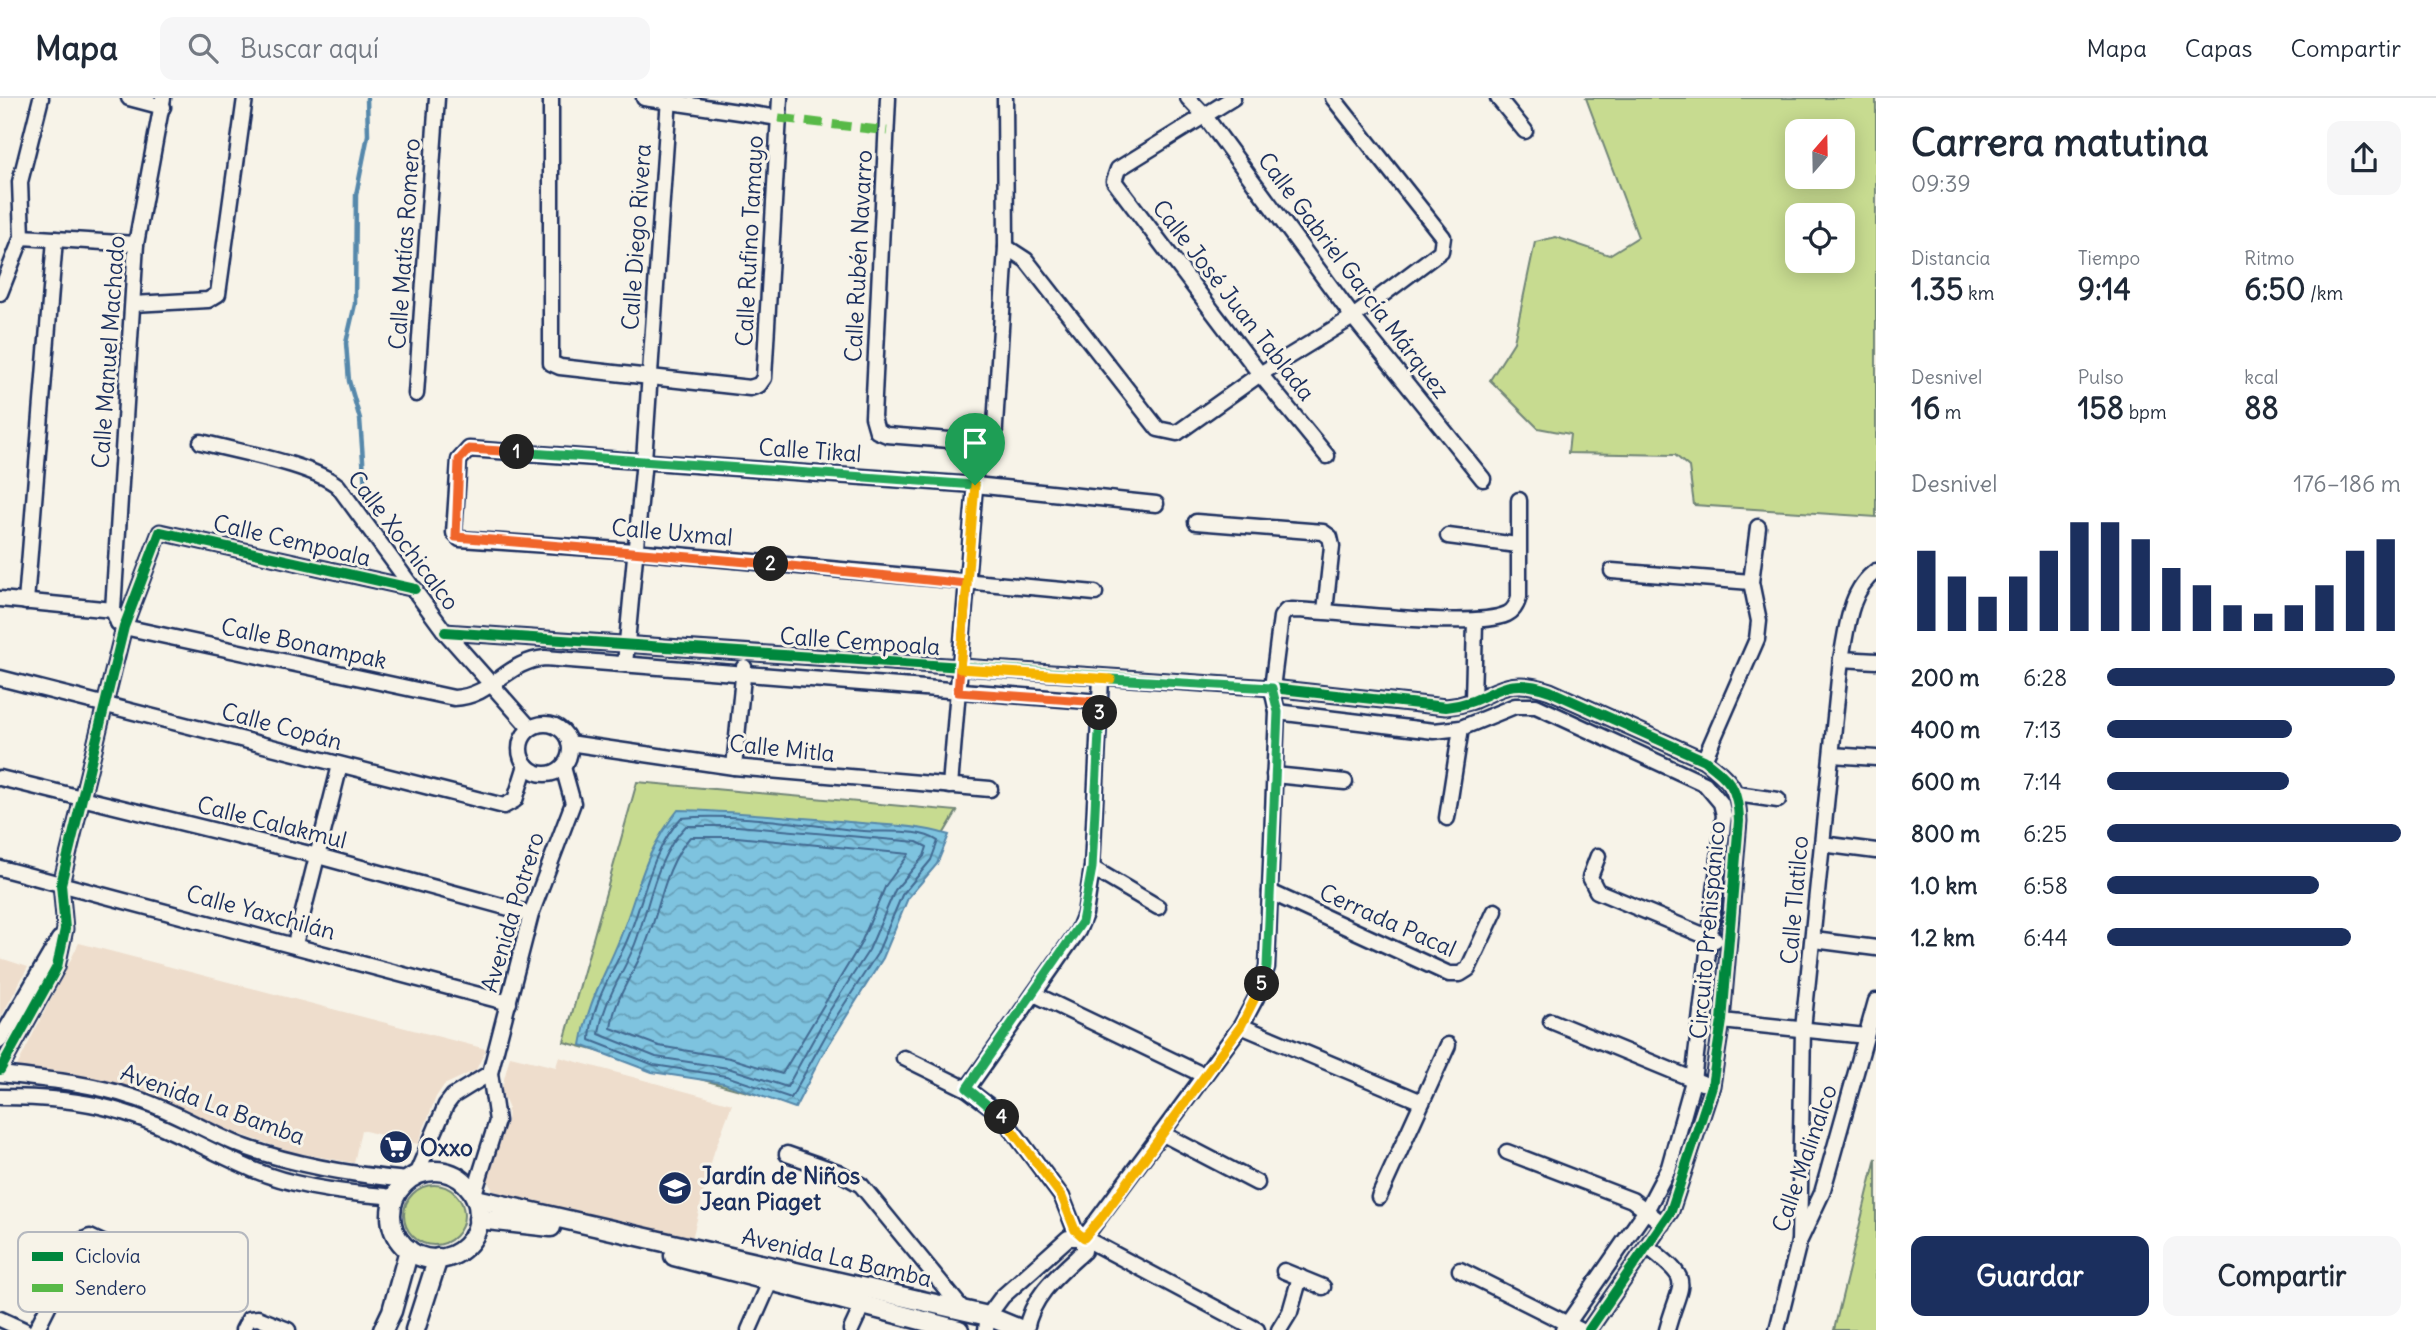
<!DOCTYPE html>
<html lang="es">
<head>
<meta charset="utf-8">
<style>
	:root { --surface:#fff; --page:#f6f6f7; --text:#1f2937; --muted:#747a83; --line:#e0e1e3; --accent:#1b2f5e }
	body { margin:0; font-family:Delius,sans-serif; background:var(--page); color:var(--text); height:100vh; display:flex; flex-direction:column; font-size:26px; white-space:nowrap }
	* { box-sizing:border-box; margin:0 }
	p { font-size:23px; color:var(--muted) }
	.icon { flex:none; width:38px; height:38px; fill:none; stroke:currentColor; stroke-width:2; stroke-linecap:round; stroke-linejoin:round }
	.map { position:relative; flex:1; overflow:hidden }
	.details { display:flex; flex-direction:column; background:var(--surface); width:560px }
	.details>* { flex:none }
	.needle { width:46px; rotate:20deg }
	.fabs { position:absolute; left:1785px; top:21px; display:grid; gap:14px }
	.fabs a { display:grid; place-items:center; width:70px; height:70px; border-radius:14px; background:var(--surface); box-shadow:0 4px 18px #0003; font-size:35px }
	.pin { position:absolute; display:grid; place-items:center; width:60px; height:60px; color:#fff; margin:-72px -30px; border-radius:50% 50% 50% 0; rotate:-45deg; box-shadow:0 0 7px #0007 }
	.pin .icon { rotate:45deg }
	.km { position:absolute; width:35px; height:35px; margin:-18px; border-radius:50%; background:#222; color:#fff; font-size:19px; line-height:35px; text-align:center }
	.round { display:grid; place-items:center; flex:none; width:74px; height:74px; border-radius:14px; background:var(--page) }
	.head { display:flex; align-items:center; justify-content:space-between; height:119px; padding:0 35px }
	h1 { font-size:38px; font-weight:800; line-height:52px }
	.metrics { display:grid; grid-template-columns:repeat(3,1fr); gap:10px; height:119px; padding:7px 35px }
	.metrics div { display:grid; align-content:center }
	.metrics b { font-size:30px; font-weight:800 }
	.metrics small { font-size:19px; font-weight:400 }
	.metrics p { font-size:19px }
	.chart { height:196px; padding:14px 35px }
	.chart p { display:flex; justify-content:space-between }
	.chart svg { width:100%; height:126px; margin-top:7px; stroke:var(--accent); stroke-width:6 }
	.cta { display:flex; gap:14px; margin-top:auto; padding:14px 35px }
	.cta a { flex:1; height:80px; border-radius:14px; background:var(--accent); color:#fff; font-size:28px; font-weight:800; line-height:80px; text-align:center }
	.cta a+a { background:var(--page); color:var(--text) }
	ul { padding:0 35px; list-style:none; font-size:23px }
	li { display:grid; grid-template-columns:112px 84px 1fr; align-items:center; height:52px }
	li i { height:18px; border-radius:9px; background:var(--accent) }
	header { display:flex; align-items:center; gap:42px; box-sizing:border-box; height:98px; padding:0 35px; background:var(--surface); border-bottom:2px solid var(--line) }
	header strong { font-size:33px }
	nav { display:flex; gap:38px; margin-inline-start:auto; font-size:24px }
	.search { width:490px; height:63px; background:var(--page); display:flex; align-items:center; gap:18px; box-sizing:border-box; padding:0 24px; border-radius:14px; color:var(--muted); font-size:26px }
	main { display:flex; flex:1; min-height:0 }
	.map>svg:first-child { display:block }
</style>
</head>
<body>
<header>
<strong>Mapa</strong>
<div class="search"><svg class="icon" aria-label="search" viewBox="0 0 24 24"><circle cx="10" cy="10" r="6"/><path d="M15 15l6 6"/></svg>Buscar aquí</div>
<nav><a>Mapa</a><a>Capas</a><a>Compartir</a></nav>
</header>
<main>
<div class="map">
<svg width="1876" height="1232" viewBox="0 0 1876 1232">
	<defs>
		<pattern id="water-waves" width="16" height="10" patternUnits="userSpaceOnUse" patternTransform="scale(1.75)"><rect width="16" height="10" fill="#7ec3df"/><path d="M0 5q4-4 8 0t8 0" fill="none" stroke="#669fb8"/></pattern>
	</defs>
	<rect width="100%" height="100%" fill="#f7f3e8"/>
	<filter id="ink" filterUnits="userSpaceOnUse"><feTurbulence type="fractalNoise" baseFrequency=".0143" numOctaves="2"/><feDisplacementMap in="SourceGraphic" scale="14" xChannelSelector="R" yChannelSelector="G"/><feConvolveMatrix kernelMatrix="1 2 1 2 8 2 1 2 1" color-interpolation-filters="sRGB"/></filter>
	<g filter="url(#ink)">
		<g fill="#edc">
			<path d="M79,845L486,951L476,972L444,987L436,999L418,1046L361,1032L354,1065L292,1054L222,1030L121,987L71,975L16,970Z"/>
			<path d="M0,860L28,869L0,921Z"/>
			<path d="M510,958L556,969L559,959L732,1006L714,1054L692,1141L493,1093L487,1082L507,1023L508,1009L501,993Z"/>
		</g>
		<g fill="#c7db90" stroke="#718577" stroke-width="2" fill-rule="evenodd">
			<path d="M1586,0H1876V419L1694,407L1689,369L1675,357L1568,355L1570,336L1538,330L1490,282L1514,244L1535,144L1556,139L1609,157L1638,139ZM1843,33V79H1797V33ZM1843,117V163H1797V117Z"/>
			<path d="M637,684L957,713L784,1004L564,944Z"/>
			<path d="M1876,1060V1232H1834Z"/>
			<circle cx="434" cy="1117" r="30"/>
		</g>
		<path fill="url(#water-waves)" stroke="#5688ab" stroke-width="2" d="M678,712C735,713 791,719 849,724C884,727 916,727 949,737L937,766L908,800L883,860L821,959L795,1010L724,985L652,974L581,947C588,902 604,880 620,840C640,790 642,757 678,712Z"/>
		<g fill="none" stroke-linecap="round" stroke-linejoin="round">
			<g stroke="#436a92" stroke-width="2">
				<path d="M681,720C742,715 804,727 864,733C888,735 918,730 938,743L931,762L902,797L877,856L836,919L791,1000L726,978L654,967L590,942C591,907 611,877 625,847C645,803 648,757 681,720Z"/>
				<path d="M737,728L917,744L927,749L924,758L895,792L869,852L828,915L787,989L728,970L656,959L599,936C603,903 623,876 635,846C650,807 655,759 686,728Z"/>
				<path d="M690,739H737L909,756L886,787L860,847L782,976L730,960L659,948L611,930C614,903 631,879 642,855C660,817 662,771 690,739Z"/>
			</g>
			<path stroke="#5688ab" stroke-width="4.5" d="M366,403L360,321L349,283L346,245L355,206L356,97L368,37L367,0"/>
			<g stroke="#1b2f5e" stroke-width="19">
				<g id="minor">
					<path d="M129,0L163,9"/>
					<path d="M163,0L136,146L113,512L118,525L124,529L454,600C493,598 507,563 545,560L1100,604"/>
					<path d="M551,0V265L560,269L750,290L759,287L764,280L780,0"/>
					<path d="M644,0L779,20"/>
					<path d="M888,0L873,319L877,333L887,337L974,344"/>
					<path d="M1188,0L1204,17L1353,219L1483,381"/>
					<path d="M1233,0L1118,71L1114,83L1260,276L1327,358"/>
					<path d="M1498,0L1525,33"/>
					<path d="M22,139L136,146"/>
					<path d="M1006,149L1026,162L1158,331L1177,335L1260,276L1353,219L1441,153L1443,139L1333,0"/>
					<path d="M0,195L22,139L20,84L41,0"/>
					<path d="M133,206L208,202L218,196L245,0"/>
					<path d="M416,296L437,0"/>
					<path d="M201,344C238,354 311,366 338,388L445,534L530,630"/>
					<path d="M1196,424L1323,434L1330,439L1332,448L1325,513"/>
					<path d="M1448,438L1517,447"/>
					<path d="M1612,473L1751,484"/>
					<path d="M1095,495L634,453L460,441L454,435L459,362L469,351L975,387L1156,406"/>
					<path d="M0,501L113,512"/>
					<path d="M26,504L55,141"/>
					<path d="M445,534L1272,590L1446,609C1493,605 1498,574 1550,593L1704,662C1731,683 1738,689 1739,723L1722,923L1712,988L1671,1113L1589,1232"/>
					<path d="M1841,561L1876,563"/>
					<path d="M625,566L644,362L669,0"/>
					<path d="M0,580L504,708L515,702L526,667"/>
					<path d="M1473,603L1475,523"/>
					<path d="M1277,614L1434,633L1461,630L1515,608H1536L1705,686L1721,705L1724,717L1693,983L1669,1069L1647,1111L1563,1232"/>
					<circle cx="545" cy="651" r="25"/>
					<path d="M569,645L734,669L990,691"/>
					<path d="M1832,657L1876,660"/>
					<path d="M1704,662L1757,541L1759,523L1751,484L1758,429"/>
					<path d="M734,669L744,569"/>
					<path d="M1274,677L1345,684"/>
					<path d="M0,680L318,758L531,816"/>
					<path d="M950,688L975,387L974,344H994L1006,149L1005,0"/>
					<path d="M1737,696L1778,702"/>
					<path d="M1447,720L1461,630"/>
					<path d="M1822,746L1876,753"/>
					<path d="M1598,758L1590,779L1597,793L1715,842"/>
					<path d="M0,770L509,905"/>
					<path d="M1092,770L1158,809"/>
					<path d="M1270,794L1449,876H1460L1468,871L1495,813"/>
					<path d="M1814,842L1876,850"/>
					<path d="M295,846L340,667"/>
					<path d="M1034,896L1203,977"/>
					<path d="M1551,923L1702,985"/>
					<path d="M1722,923L1866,938"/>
					<path d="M1241,928L1422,1004"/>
					<path d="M0,942L59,841"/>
					<path d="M904,960L967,991L1000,1016L1062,1099L1075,1132L1084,1140L1257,1232"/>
					<path d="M0,972L57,869L65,831L61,786L124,529L160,434L415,491"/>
					<path d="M0,976C44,981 89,985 132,999C172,1011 207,1035 245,1049C298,1068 353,1077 408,1082"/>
					<path d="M967,991L1078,833L1085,816L1092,770L1101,580"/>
					<path d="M0,999C38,999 75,1001 112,1011C162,1024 206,1052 254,1072C295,1089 341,1095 385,1098L393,1103"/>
					<path d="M1163,1036L1257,1085"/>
					<path d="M1507,1054L1632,1102L1663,1126"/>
					<path d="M787,1056L838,1074L861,1087L964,1213"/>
					<path d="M416,1077L446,1007L453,998L490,975"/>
					<path d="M474,1096L497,1023L490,975L531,816L573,705L563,669"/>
					<path d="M1379,1099L1448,947"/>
					<path d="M1799,1144L1803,931L1841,561C1847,531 1849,492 1876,473"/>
					<path d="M1648,1149C1695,1186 1681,1180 1667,1232"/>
					<path d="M1460,1172L1580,1232"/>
					<path d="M1284,1173L1323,1189"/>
					<path d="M0,1221L24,1232"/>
					<path d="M36,1232L81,1143L90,1139L120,1153"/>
					<path d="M243,1232L249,1221L258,1220L288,1232"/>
					<path d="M749,1232L771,1182"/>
					<path d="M851,1232L863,1206"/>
					<path d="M986,1232L988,1218L1002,1199L1068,1140H1084"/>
					<path d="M1026,1232C1032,1197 1059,1176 1084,1153V1140L1241,928L1256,900L1267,869L1277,614L1272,590L1281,519L1286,513L1293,512C1339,513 1472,532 1507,516C1514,513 1517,506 1519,499V402"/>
					<path d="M1279,1232L1290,1214L1300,1179"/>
					<path d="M1777,1232L1799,1144L1822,1095L1876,903"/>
				</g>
			</g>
			<g stroke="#1b2f5e" stroke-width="23">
				<g id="tertiary">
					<circle cx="435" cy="1117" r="44"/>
					<path d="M476,1101L988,1218L1022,1232"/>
					<path d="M478,1121L551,1129"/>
					<path d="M674,1158L959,1232"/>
					<path d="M383,1232L392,1213L409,1152"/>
					<path d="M415,1232L438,1160"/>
				</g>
			</g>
			<use href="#minor" stroke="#f7f3e8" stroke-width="14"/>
			<use href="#tertiary" stroke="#f7f3e8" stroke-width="18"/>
			<path stroke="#58b947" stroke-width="9" stroke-dasharray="18 9" stroke-linecap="butt" d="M779,20L887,33"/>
			<g stroke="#f7f3e8" stroke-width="15">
				<g id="cycleway">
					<path d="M445,534L1272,590L1446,609C1493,605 1498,574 1550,593L1704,662C1731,683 1738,689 1739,723L1722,923L1712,988L1671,1113L1589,1232"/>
					<path d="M0,972L57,869L65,831L61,786L124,529L160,434L415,491"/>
				</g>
			</g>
			<use href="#cycleway" stroke="#00873e" stroke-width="10"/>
		</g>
	</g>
	<g fill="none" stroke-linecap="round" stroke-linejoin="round" filter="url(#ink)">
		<g stroke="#fff" stroke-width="14">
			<path id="split-1" d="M517,354L975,387"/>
		</g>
		<g stroke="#fff" stroke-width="14">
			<path id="split-2" d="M517,354L469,351L459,362L456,439L771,466"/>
		</g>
		<g stroke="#fff" stroke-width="14">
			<path id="split-3" d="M771,466L967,486L958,594L1100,604V615"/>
		</g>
		<g stroke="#fff" stroke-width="14">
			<path id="split-4" d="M1002,1019L967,990L1082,824L1092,770L1100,615"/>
		</g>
		<g stroke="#fff" stroke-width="14">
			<path id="split-5" d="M1002,1019L1062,1099L1075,1132L1084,1140L1102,1119L1241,928L1262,886"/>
		</g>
		<g stroke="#fff" stroke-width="14">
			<path id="split-6" d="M1111,581L1272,590L1278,614L1267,869L1262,886"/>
		</g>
		<g stroke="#fff" stroke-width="14">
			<path id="split-7" d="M975,387L960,571L1111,581"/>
		</g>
		<use href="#split-1" stroke="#22a559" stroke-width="9"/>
		<use href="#split-2" stroke="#f0652b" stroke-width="9"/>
		<use href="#split-3" stroke="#f0652b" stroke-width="9"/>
		<use href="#split-4" stroke="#22a559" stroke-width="9"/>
		<use href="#split-5" stroke="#f5b400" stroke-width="9"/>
		<use href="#split-6" stroke="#22a559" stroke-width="9"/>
		<use href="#split-7" stroke="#f5b400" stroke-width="9"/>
	</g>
	<defs>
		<g id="supermarket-disc" transform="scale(1.75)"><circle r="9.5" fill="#1b2f5e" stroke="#f7f3e8"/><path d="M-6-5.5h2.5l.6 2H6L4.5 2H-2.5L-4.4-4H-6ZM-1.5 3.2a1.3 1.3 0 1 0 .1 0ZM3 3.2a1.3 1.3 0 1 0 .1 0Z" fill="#fff"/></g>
		<g id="school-disc" transform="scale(1.75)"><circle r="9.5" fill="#1b2f5e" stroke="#f7f3e8"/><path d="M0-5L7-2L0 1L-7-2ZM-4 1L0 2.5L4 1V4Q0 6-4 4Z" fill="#fff"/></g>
	</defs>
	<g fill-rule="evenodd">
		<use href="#supermarket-disc" x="396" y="1049"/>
		<use href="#school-disc" x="675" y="1090"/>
	</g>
	<g text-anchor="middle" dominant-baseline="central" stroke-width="6" stroke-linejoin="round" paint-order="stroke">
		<g font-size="23" fill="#1b2f5e" stroke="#f7f3e8">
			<text transform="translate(636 139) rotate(-86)">Calle Diego Rivera</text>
			<text transform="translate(749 143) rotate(-87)">Calle Rufino Tamayo</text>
			<text transform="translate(404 146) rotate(-86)">Calle Matías Romero</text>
			<text transform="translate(858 158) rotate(-87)">Calle Rubén Navarro</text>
			<text transform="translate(1354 177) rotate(53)">Calle Gabriel García Márquez</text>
			<text transform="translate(1234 202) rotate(52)">Calle José Juan Tablada</text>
			<text transform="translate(108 254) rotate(-86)">Calle Manuel Machado</text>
			<text transform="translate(810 352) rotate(4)">Calle Tikal</text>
			<text transform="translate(672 434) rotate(5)">Calle Uxmal</text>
			<text transform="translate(292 442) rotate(13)">Calle Cempoala</text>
			<text transform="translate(404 442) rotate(53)">Calle Xochicalco</text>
			<text transform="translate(860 543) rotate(4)">Calle Cempoala</text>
			<text transform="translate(304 545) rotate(12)">Calle Bonampak</text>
			<text transform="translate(282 628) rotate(15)">Calle Copán</text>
			<text transform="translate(782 650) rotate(6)">Calle Mitla</text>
			<text transform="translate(272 724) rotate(14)">Calle Calakmul</text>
			<text transform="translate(1794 802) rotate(-85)">Calle Tlatilco</text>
			<text transform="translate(261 814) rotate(15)">Calle Yaxchilán</text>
			<text transform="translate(512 814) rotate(-73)">Avenida Potrero</text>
			<text transform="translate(1388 822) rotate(24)">Cerrada Pacal</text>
			<text transform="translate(1707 832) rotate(-85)">Circuito Prehispánico</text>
			<text transform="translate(213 1006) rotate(20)">Avenida La Bamba</text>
			<text transform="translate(1804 1060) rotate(-71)">Calle Malinalco</text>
			<text transform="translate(837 1159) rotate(13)">Avenida La Bamba</text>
		</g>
		<g font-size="23" font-weight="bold" fill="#1b2f5e" stroke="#f7f3e8" text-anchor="start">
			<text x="420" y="1049">Oxxo</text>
			<text x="700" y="1077">Jardín de Niños<tspan x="700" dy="26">Jean Piaget</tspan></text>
		</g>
	</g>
	<rect x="18" y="1134" width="230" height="80" rx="10" fill="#f7f3e8" stroke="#b5b8bf" stroke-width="2"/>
	<rect x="32" y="1154" width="31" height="9" fill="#00873e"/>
	<rect x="32" y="1186" width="31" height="8" fill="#58b947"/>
	<g font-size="19" fill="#1b2f5e">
		<text x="75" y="1165">Ciclovía</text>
		<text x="75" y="1197">Sendero</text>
	</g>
</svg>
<div class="fabs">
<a><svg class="needle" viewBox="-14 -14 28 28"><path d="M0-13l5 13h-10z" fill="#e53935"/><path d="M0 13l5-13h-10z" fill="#747a83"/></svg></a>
<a><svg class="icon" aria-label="locate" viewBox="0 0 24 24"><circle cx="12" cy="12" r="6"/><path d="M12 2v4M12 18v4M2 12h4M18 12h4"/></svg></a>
</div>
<div class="pin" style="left:975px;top:387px;background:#1e9e55"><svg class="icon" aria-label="arrive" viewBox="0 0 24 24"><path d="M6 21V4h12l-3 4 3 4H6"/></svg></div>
<b class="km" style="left:517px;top:354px">1</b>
<b class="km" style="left:771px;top:466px">2</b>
<b class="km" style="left:1100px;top:615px">3</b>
<b class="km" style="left:1002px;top:1019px">4</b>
<b class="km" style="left:1262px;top:886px">5</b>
</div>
<section class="details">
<div class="head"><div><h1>Carrera matutina</h1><p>09:39</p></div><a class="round"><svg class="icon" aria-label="share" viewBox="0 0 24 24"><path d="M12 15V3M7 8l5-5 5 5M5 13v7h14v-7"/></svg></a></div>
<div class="metrics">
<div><p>Distancia</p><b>1.35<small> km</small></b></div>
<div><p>Tiempo</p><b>9:14</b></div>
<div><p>Ritmo</p><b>6:50<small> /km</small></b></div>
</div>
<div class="metrics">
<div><p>Desnivel</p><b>16<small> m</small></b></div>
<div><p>Pulso</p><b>158<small> bpm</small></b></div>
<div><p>kcal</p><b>88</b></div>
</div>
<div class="chart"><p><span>Desnivel</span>176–186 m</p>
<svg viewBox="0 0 160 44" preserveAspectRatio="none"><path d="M5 44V16M15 44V25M25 44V32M35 44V25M45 44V16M55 44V6M65 44V6M75 44V12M85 44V22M95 44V28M105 44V35M115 44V38M125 44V35M135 44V28M145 44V16M155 44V12"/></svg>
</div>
<ul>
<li><b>200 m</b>6:28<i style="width:98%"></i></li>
<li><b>400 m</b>7:13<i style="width:63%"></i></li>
<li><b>600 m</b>7:14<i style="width:62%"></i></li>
<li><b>800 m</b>6:25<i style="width:100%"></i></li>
<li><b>1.0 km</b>6:58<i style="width:72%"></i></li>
<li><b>1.2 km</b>6:44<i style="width:83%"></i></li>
</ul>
<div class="cta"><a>Guardar</a><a>Compartir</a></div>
</section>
</main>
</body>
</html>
